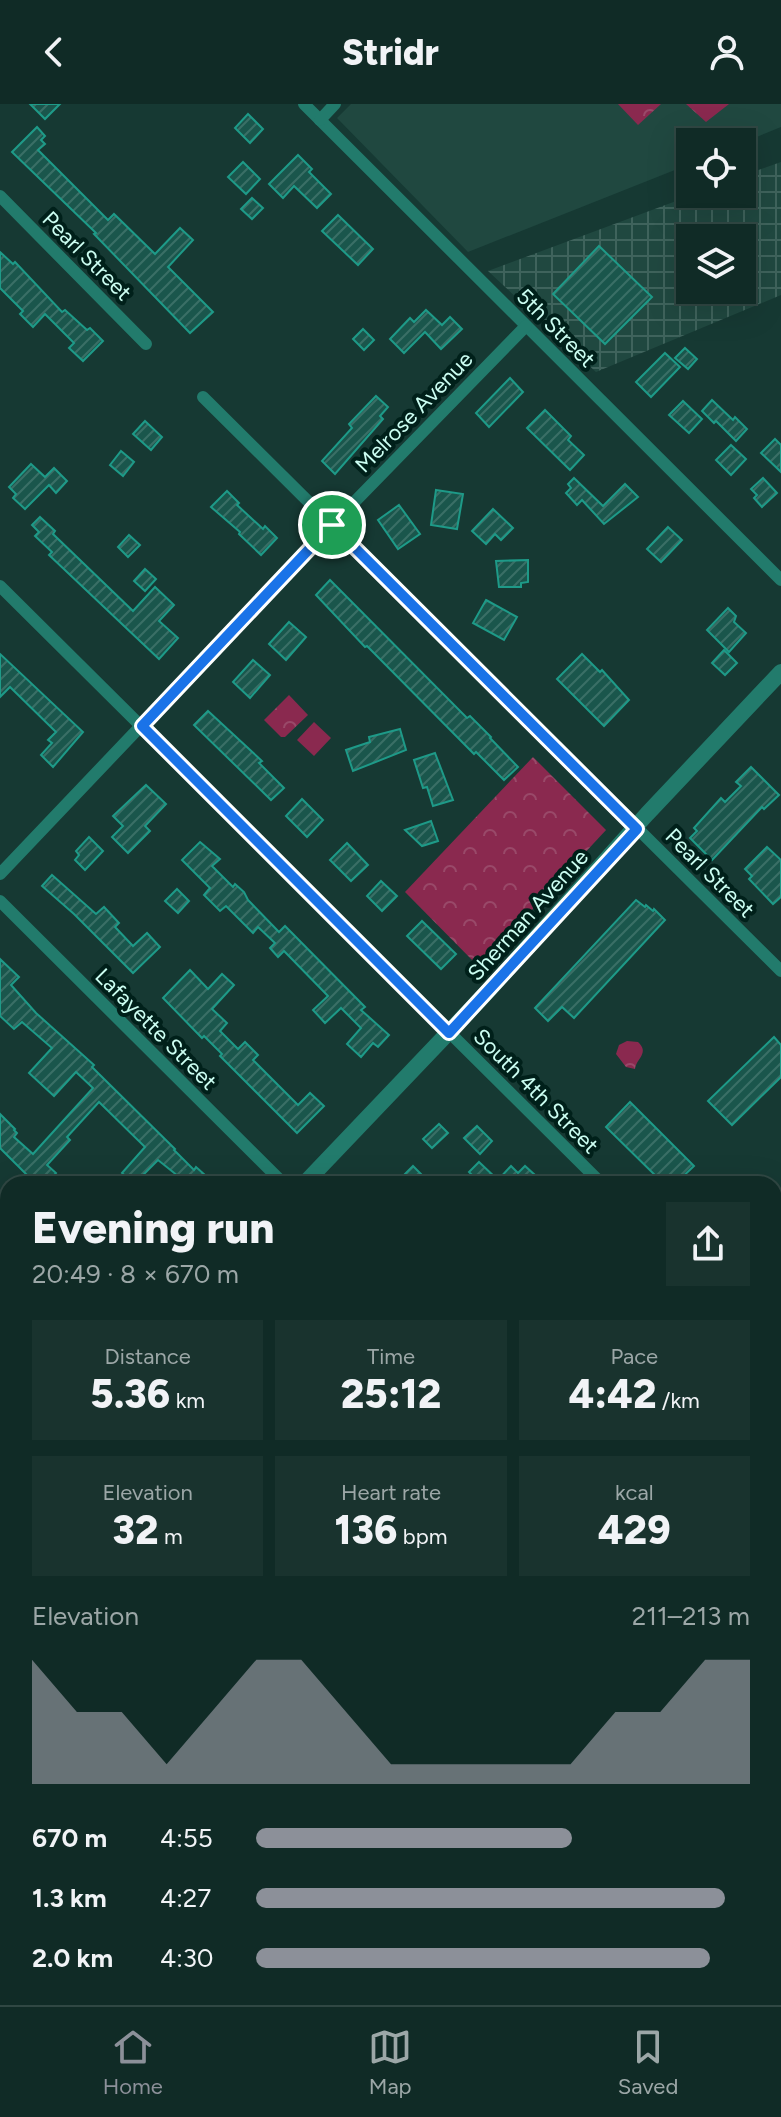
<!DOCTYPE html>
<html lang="en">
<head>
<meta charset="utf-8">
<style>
	:root { --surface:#102b26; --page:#19332e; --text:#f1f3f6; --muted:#9ca7a7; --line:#304743; --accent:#8c9099 }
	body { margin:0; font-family:Figtree,sans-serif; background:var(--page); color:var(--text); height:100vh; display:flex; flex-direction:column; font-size:30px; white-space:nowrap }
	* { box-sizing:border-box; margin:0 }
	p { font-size:26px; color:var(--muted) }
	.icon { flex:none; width:44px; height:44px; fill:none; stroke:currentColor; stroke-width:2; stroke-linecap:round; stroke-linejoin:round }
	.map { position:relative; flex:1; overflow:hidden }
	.sheet { position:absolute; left:0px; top:1072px; width:782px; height:830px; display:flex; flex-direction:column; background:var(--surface); border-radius:24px 24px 0 0; box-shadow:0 8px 32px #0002,0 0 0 2px var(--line) }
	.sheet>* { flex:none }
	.fabs { position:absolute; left:676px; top:24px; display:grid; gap:16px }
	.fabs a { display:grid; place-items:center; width:80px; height:80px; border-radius:0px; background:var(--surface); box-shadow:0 8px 32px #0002,0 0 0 2px var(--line); font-size:40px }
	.pin { position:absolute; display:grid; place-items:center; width:68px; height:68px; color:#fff; margin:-34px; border:4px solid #fff; border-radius:50%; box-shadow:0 2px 8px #0007 }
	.round { display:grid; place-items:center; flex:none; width:84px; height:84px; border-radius:0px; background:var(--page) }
	.summary { display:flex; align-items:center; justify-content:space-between; height:136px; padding:0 32px }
	h1 { font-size:44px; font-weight:800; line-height:60px }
	.metrics { display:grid; grid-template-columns:repeat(3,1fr); gap:12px; height:136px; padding:8px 32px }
	.metrics div { display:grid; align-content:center; border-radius:0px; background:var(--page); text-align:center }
	.metrics b { font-size:40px; font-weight:800 }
	.metrics small { font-size:22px; font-weight:400 }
	.metrics p { font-size:22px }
	.chart { height:224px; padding:16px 32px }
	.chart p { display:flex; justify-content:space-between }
	.chart svg { width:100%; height:144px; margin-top:8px; fill:var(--accent); opacity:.7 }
	ul { padding:0 32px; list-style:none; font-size:26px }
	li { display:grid; grid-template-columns:128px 96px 1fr; align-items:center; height:60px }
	li i { height:20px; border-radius:10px; background:var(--accent) }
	header { display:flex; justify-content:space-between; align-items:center; height:104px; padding:0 32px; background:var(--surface); font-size:36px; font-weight:800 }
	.menu { display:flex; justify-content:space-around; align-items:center; height:112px; border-top:2px solid var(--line); background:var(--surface); font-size:22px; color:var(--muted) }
	.menu a { display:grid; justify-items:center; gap:4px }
	.menu .selected { color:var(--accent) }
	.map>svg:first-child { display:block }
</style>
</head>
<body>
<header><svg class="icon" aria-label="back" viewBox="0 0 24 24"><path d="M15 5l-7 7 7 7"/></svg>Stridr<svg class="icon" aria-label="person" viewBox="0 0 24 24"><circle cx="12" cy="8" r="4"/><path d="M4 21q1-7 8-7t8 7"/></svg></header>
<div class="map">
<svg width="781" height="1901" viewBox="0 0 781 1901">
	<defs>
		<pattern id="industrial-grid" width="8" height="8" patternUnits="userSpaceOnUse" patternTransform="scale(2)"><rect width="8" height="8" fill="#204840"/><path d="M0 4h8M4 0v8" fill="none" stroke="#3f635c"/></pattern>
		<pattern id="cemetery-stones" width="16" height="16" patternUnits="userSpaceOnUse" patternTransform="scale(2)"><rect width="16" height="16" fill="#8a294f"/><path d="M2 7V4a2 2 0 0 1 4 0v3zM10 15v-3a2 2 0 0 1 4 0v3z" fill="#994969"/></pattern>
		<pattern id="park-crowns" width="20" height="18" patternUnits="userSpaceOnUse" patternTransform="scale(2)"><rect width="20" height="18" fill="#8a294f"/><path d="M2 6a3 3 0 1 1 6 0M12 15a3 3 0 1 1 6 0" fill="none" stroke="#994969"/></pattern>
		<pattern id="building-hatch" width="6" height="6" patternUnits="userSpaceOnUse" patternTransform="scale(2)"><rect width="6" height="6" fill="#1a564c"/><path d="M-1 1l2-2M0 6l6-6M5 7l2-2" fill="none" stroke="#3a6f66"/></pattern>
	</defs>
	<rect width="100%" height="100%" fill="#163933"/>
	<g fill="#204840">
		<path d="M351,0H781V23L742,39L690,38V60L468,148L337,14Z"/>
		<path d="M211,1894H485L481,1901H207Z"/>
		<path d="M532,1894H587L594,1901H528Z"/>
	</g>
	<path fill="url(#industrial-grid)" fill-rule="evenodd" d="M781,58V191L596,268L488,167L695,90H742V72ZM690,134H742V186H690Z"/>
	<path fill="#8a294f" d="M314,618L331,634L314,652L297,636Z"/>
	<path fill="url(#cemetery-stones)" d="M781,1410V1901H659L652,1894H774V1423Z"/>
	<g fill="url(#park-crowns)">
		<path d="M618,0H661L638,21Z"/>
		<path d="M686,0H729L706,18Z"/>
		<path d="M289,591L308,611L285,633H281L264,616Z"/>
		<path d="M533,653L606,726L479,863L405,788Z"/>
		<path d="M627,937L638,938C650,949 636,955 635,965L626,963L616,950L619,941Z"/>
	</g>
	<g fill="url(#building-hatch)" stroke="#1e9a88" stroke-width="2">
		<path d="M30,0H60L45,15Z"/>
		<path d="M248,10L263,25L250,39L235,24Z"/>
		<path d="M37,23L45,32L41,36L45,40L38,46L108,116L114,110L155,150L180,124L193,136L168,163L213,208L190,229L94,130L96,129L12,48Z"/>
		<path d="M298,51L312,65L309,68L331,90L317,104L294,82L283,94L269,80Z"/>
		<path d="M243,58L260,75L246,90L228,73Z"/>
		<path d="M252,94L263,104L252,115L241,105Z"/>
		<path d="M338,111L373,145L358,161L322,127Z"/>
		<path d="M599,142L652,193L605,240L553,190Z"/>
		<path d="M0,148L13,160L15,158L62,208L65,206L87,226L90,224L103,237L83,257L69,244L74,239L45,210L33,223L20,210L23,207L0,184Z"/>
		<path d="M426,206L442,221L450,213L462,225L441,245L425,228L404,249L390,235L410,214L414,218Z"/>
		<path d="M363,225L374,236L364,246L353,235Z"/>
		<path d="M685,244L697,255L688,265L675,254Z"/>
		<path d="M665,249L680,263L651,293L636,278Z"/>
		<path d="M510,274L523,288L489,323L476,309Z"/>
		<path d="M376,292L388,303L380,312L383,315L335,370L322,357L352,324L349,320Z"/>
		<path d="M712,296L733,316L735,313L747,325L736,337L716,317L714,319L702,307Z"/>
		<path d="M683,297L702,315L689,329L669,311Z"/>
		<path d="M545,306L571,332L568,336L584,351L570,366L527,324Z"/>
		<path d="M145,317L162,333L151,346L133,330Z"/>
		<path d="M775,335L781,341V368L761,349Z"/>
		<path d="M731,341L746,355L731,371L716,356Z"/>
		<path d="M121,347L134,358L123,372L110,361Z"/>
		<path d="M31,360L45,373L54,364L67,377L56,389L49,381L25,405L13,394L16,390L9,383Z"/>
		<path d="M574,374L603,402L625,380L638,393L604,420L582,396L577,401L566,389L571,384L568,380Z"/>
		<path d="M763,374L777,389L762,403L754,394L757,391L751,385Z"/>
		<path d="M436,386L463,390L457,425L431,421Z"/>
		<path d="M227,387L239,399L237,401L263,425L265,422L277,434L261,451L239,430L240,428L211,403Z"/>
		<path d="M399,401L420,430L398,445L378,416Z"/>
		<path d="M493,405L513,424L501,436L495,430L486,440L472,427Z"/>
		<path d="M40,413L55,427L53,430L133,507L155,483L174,501L159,517L178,534L159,555L49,451L52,448L35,432L39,428L32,421Z"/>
		<path d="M668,423L682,436L661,458L647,445Z"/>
		<path d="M129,431L140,441L128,453L118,443Z"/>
		<path d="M528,456V478L521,479V483H499L496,457Z"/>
		<path d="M145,465L156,475L145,487L134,477Z"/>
		<path d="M330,476L467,614L470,612L491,633L490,634L518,663L504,676L476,648L474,650L367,542L365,543L316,491Z"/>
		<path d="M486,496L517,513L504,536L473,519Z"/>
		<path d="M728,504L736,512L734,518L746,529L729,548L707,526Z"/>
		<path d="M289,518L306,533L286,556L269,540Z"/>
		<path d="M724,546L737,559L725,571L712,559Z"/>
		<path d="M0,550L83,628L53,663L41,651L52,639L48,636L56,628L10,583L0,593Z"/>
		<path d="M582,550L600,568L602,566L629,596L604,622L557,575Z"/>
		<path d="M253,556L270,571L250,594L233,578Z"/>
		<path d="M208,607L262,657L259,659L284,684L271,696L194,621Z"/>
		<path d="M400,625L406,646L353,667L346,646L370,638L369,633Z"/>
		<path d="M435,649L453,696L433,702L427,683L423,684L414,656Z"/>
		<path d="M751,663L779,691L764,705L762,703L712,756L690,734L697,727L694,724L721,694L725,698L741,682L736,678Z"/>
		<path d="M146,681L166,700L145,722L150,727L128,749L112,733L123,722L113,712Z"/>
		<path d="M302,695L323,716L307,733L286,712Z"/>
		<path d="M431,717L438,737L422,742L405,726Z"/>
		<path d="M89,733L103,747L85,766L75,756L79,751L76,747Z"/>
		<path d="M200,738L220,755L212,762L233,783L235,780L244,788L248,796L279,828L285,822L365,903L361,906L389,931L378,943L373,939L361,953L347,940L361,924L341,904L325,919L313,906L328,892L284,847L278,853L270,844L275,839L258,823L253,829L226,802L220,807L204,791L210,784L182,756Z"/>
		<path d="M347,739L368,761L351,777L330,756Z"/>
		<path d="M767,743L781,756V793L773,800L749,775L752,772L745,765Z"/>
		<path d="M52,771L96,810L104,803L119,819L115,823L133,842L147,829L160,843L133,869L74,810L42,782Z"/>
		<path d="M381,777L397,792L382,807L367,792Z"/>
		<path d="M177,785L189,797L178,809L165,797Z"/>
		<path d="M636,796L645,803L646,801L653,807L654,805L665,816L574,914L562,903L548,917L535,904Z"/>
		<path d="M422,817L456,850L441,865L407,832Z"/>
		<path d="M0,855L19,873L11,881L36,909L94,961L92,963L98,969L175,1045L174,1046L194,1066L196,1063L205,1071L203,1073L210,1080H188L158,1056L134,1080L122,1069L145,1043L99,998L67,1033L70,1036L47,1061L56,1069L46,1080H36L0,1044V1010L15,1025L14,1026L17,1029L14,1033L33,1050L93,984L76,968L54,992L29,969L52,944L22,918L14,925L0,912Z"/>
		<path d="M190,866L208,885L222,870L234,881L212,905L227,919L220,927L238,945L245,938L258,951L253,956L298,1001L310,989L324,1002L297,1029L220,952L222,950L204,932L202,934L163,894Z"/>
		<path d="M774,933L781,941V973L732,1021L708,997Z"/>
		<path d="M630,998L694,1062L675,1080H664L606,1023Z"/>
		<path d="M439,1020L448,1029L432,1044L423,1035Z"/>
		<path d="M477,1022L492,1037L480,1050L464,1034Z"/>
		<path d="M479,1058L498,1076L511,1062L518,1069L525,1062L536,1072L530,1080H481L469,1068Z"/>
		<path d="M413,1062L424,1073L418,1080H395Z"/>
	</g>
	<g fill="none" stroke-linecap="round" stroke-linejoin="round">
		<g stroke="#227b6c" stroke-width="12">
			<path d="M304,0L781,476"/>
			<path d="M320,16L335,0"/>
			<path d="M0,92L146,240"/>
			<path d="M203,293L781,867"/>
			<path d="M0,482L602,1080"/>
			<path d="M0,770L332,421L526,222"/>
			<path d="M0,797L284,1080"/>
			<path d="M0,1109L8,1117"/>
			<path d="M774,1252L781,1259"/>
			<path d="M0,1828L8,1836"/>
			<path d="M61,1894L68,1901"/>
		</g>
		<g stroke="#227b6c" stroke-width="16">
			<path d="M304,1080L489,886L647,710L781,568"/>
			<path d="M0,1399L8,1390"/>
			<path d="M774,1407L781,1394"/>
			<path d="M0,1428L8,1436"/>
			<path d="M621,1894L628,1901"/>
			<path d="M508,1901L512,1894"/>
		</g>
	</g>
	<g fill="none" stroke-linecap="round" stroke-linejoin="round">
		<g stroke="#fff" stroke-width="16">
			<path id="route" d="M332,421L637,725L449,929L142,622Z"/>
		</g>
		<use href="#route" stroke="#1a73e8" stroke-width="10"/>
	</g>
	<g text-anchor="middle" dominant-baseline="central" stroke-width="8" stroke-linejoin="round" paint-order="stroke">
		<g font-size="22" fill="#ccfef2" stroke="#00201a">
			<text transform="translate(87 152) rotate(45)">Pearl Street</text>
			<text transform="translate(556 224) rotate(45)">5th Street</text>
			<text transform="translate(414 308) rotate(-46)">Melrose Avenue</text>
			<text transform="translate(710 769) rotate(45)">Pearl Street</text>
			<text transform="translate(528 811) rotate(-48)">Sherman Avenue</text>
			<text transform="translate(156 925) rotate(45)">Lafayette Street</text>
			<text transform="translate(536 987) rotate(45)">South 4th Street</text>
		</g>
	</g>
</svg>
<div class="fabs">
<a><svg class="icon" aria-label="locate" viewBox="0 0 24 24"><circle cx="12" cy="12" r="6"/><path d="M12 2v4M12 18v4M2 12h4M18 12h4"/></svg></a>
<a><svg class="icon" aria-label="layers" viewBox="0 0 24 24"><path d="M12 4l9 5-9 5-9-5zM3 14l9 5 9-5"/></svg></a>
</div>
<div class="pin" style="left:332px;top:421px;background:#1e9e55"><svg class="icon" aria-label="arrive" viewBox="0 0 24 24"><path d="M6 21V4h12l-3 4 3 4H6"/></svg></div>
<section class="sheet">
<div class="summary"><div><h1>Evening run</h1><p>20:49 · 8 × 670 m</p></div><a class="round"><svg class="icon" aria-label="share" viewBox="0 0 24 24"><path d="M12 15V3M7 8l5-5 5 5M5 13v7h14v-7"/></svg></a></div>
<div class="metrics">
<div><p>Distance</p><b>5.36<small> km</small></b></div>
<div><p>Time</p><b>25:12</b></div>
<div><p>Pace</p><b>4:42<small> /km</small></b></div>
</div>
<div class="metrics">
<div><p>Elevation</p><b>32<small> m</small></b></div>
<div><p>Heart rate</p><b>136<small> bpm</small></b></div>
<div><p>kcal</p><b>429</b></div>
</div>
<div class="chart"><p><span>Elevation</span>211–213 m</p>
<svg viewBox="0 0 160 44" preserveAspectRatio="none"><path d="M0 44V6L10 22L20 22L30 38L40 22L50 6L60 6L70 22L80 38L90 38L100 38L110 38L120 38L130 22L140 22L150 6L160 6V44z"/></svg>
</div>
<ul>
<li><b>670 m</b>4:55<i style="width:64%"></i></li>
<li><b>1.3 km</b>4:27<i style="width:95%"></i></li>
<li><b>2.0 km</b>4:30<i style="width:92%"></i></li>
</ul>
</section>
</div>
<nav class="menu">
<a class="selected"><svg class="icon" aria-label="home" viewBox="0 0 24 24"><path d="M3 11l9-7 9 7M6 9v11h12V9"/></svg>Home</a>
<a><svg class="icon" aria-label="map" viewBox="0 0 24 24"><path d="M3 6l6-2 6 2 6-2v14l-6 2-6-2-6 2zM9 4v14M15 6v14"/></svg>Map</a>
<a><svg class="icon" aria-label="saved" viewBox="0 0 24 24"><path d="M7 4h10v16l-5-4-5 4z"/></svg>Saved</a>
</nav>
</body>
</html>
